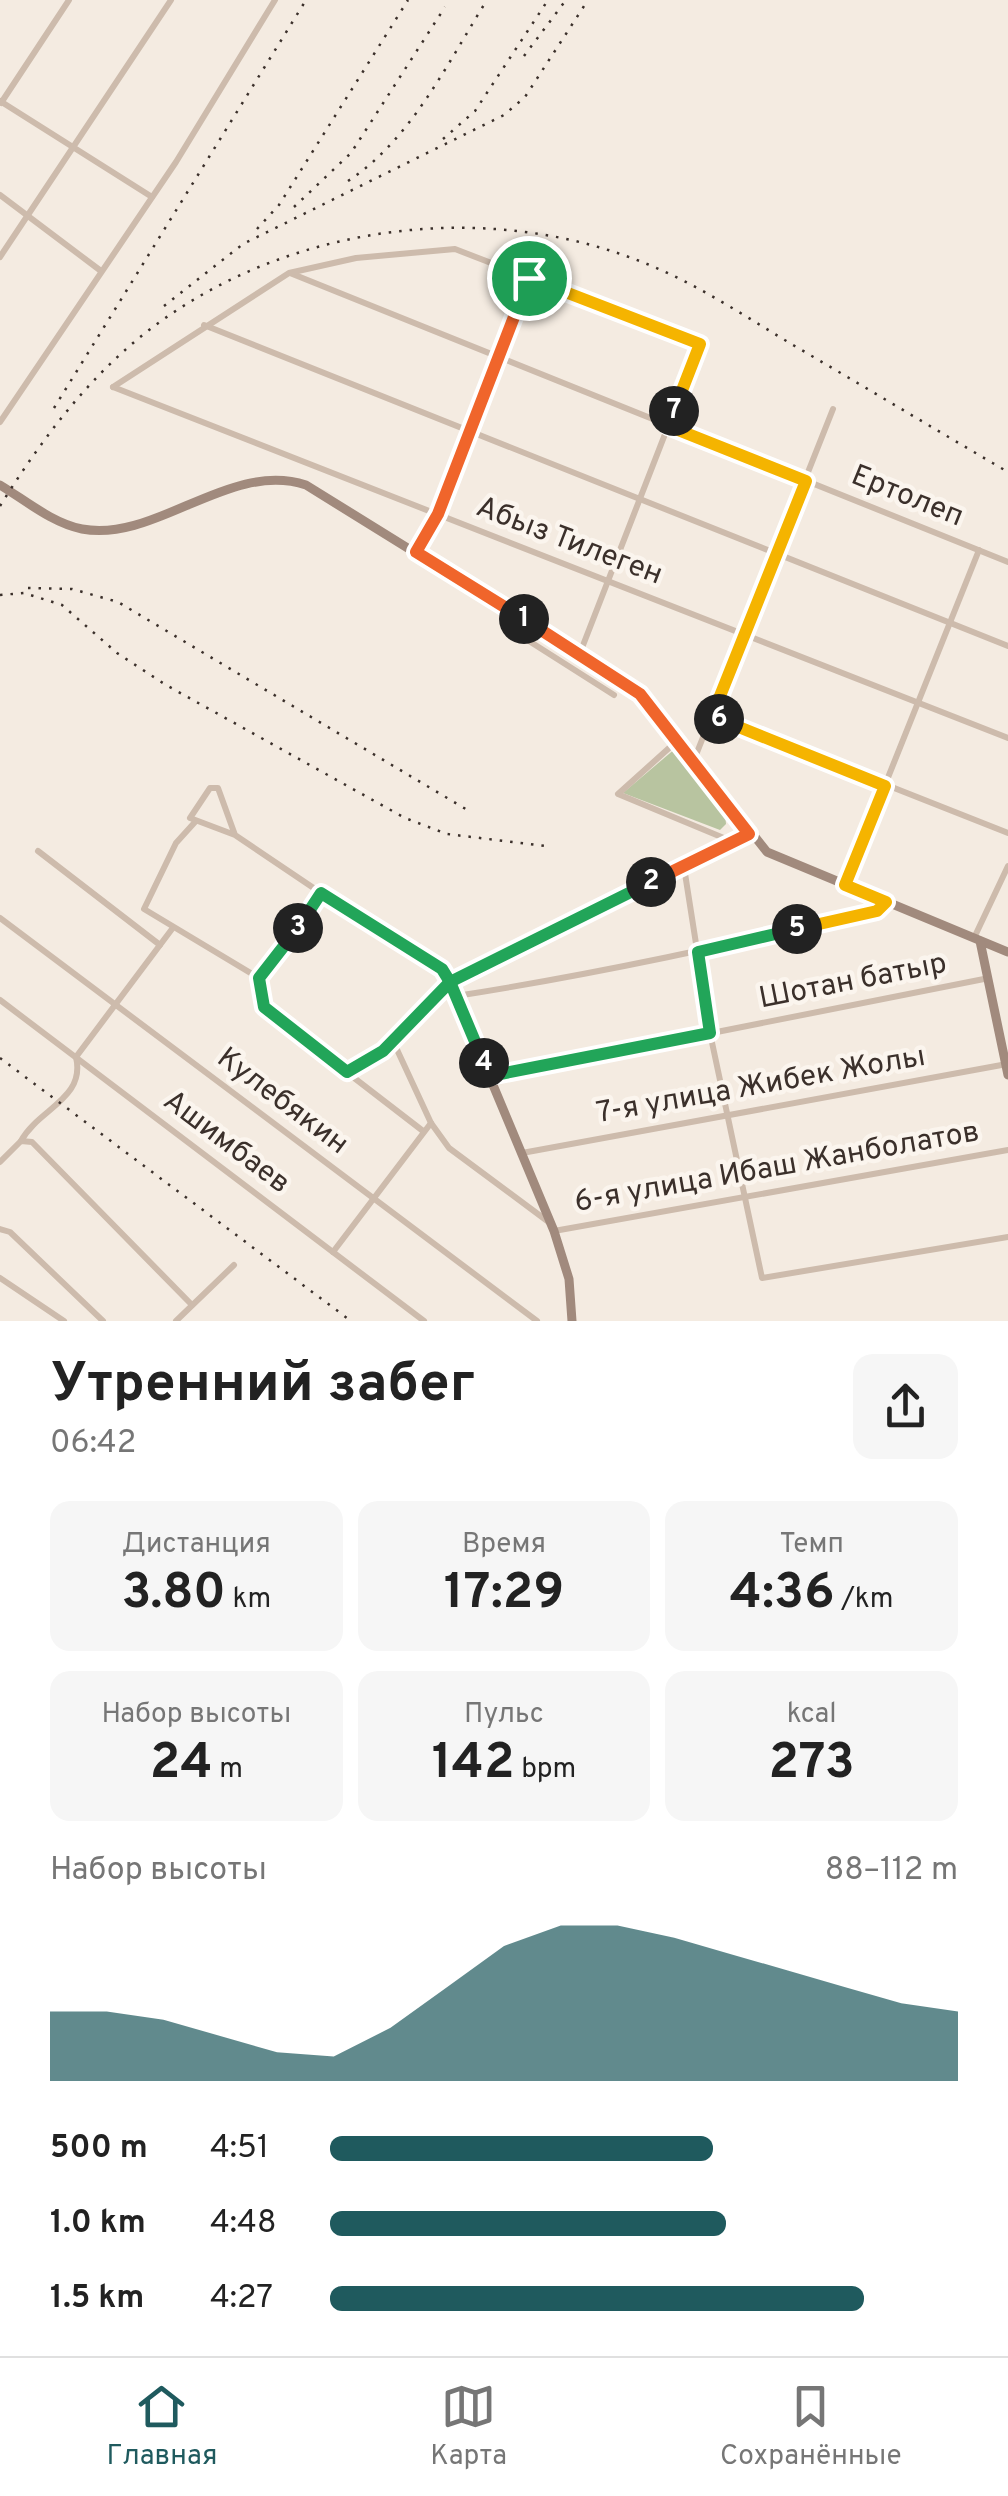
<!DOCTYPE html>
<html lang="ru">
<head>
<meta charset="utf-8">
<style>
	:root { --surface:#fff; --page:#f6f6f6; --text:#222; --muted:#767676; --line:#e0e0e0; --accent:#1f5a5e }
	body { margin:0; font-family:Overpass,sans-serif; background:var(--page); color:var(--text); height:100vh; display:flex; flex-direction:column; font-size:38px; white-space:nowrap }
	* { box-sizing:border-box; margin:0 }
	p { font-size:32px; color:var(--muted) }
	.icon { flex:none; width:55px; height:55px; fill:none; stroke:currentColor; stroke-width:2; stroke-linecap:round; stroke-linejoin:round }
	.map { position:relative; height:1321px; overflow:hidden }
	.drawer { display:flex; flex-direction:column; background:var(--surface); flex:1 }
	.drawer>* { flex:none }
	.pin { position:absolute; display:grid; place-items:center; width:85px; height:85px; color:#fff; margin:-42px; border:5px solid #fff; border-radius:50%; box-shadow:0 2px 10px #0007 }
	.km { position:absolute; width:50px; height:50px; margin:-25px; border-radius:50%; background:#222; color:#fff; font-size:28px; line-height:50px; text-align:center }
	.round { display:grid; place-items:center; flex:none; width:105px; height:105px; border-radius:20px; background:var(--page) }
	.summary { display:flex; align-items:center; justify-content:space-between; height:170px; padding:0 50px }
	h1 { font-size:55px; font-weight:700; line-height:75px }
	.figures { display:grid; grid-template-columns:repeat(3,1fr); gap:15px; height:170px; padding:10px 50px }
	.figures div { display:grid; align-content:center; border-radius:20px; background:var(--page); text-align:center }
	.figures b { font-size:50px; font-weight:700 }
	.figures small { font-size:28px; font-weight:400 }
	.figures p { font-size:28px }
	.chart { height:280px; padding:20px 50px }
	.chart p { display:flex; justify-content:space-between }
	.chart svg { width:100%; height:180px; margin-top:10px; fill:var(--accent); opacity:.7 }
	ul { padding:0 50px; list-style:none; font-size:32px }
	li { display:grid; grid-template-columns:160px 120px 1fr; align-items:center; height:75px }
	li i { height:25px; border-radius:12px; background:var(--accent) }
	.tab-bar { display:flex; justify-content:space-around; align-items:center; height:140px; border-top:2px solid var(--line); background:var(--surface); font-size:28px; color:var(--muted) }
	.tab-bar a { display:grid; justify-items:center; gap:5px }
	.tab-bar .on { color:var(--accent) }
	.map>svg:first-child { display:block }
</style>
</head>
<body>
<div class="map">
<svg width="1008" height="1321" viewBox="0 0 1008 1321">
	<rect width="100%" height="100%" fill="#f4ebe1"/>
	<path fill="#b8c4a0" d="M676,748L725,813L726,824L720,830L623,793Z"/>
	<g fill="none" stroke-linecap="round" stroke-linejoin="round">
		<g stroke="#cdbbac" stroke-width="6">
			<path d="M0,101L152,197"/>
			<path d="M1,103L69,0"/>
			<path d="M0,195L101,271"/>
			<path d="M0,257L171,0"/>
			<path d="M290,273L1008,562"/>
			<path d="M204,325L1008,646"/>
			<path d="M113,387L289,273L356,258L455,249L700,344L580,653"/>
			<path d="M113,387L1008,738"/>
			<path d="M0,422L176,162L275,0"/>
			<path d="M416,552L437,514L529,278"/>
			<path d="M518,634L614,695"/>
			<path d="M712,716L1008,833"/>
			<path d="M678,740L618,794L731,841"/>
			<path d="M694,760L833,409"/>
			<path d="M195,822L176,843L144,909L259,978L266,1010L423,1131"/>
			<path d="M235,835L218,788H210L190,818L235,835L321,893"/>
			<path d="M38,851L160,945"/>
			<path d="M684,867L710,1033L762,1278L1008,1237"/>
			<path d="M845,885L979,550"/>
			<path d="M0,918L537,1321"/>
			<path d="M974,938L1008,866"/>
			<path d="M259,978L321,893L442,969L450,982L393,1041L431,1123L449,1148L550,1223"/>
			<path d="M456,996C598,974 737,943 877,911L886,902"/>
			<path d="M0,1000L424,1321"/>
			<path d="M347,1072L364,1066L393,1041"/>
			<path d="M490,1077L989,978"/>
			<path d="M21,1141C38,1109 86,1099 76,1057L172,929"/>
			<path d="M522,1153L1007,1064"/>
			<path d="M0,1162L21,1141L32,1142L192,1305"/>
			<path d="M0,1229L10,1232L103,1321"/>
			<path d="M554,1231L1008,1150"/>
			<path d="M333,1252L431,1123"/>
			<path d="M0,1278L64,1321"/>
			<path d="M176,1321L234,1265"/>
		</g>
		<g stroke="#a18a7d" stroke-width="9">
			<path d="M0,485C25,500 52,523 82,529C156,543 229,460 306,485L627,684L658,714L767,852L1008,952"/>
			<path d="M980,941L1008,1075"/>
			<path d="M572,1321L569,1279L554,1231L450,982L749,834"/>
		</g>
		<g stroke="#3b302b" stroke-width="2.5" stroke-dasharray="2.5 8" stroke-linecap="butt">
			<path d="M524,56L566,0"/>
			<path d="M443,139L475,111L548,0"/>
			<path d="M348,181C411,140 448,62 487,0"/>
			<path d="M294,207L351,153L445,7"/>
			<path d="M257,229L279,205L408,0"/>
			<path d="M164,306L243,244L504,115L525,97L588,0"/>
			<path d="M54,408L306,0"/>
			<path d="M0,506C43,437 92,372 157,324C294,223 490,199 647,264C699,285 746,317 793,345C865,387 936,430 1008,472"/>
			<path d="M28,588L72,589L118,602L469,811"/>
			<path d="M0,595L24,593L62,605L117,653L166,685L405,818L447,834L546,846"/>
			<path d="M0,1058L351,1321"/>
		</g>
	</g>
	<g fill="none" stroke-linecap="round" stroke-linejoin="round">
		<g stroke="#fff" stroke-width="20">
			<path id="split-1" d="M524,619L416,552L438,514L529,278"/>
		</g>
		<g stroke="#fff" stroke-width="20">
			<path id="split-2" d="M524,619L640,694L749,834L651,882"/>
		</g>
		<g stroke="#fff" stroke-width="20">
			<path id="split-3" d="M298,928L321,893L442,969L450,982L651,882"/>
		</g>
		<g stroke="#fff" stroke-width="20">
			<path id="split-4" d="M298,928L259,978L264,1007L347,1072L383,1051L450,982L484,1063"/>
		</g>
		<g stroke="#fff" stroke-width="20">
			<path id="split-5" d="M484,1063L490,1076L710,1033L698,952L797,929"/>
		</g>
		<g stroke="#fff" stroke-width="20">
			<path id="split-6" d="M719,719L885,786L845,885L886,902L877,911L797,929"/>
		</g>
		<g stroke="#fff" stroke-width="20">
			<path id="split-7" d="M674,411L668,426L806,481L712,716L719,719"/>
		</g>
		<g stroke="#fff" stroke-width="20">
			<path id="split-8" d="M529,278L700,344L674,411"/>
		</g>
		<use href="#split-1" stroke="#f0652b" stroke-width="12"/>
		<use href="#split-2" stroke="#f0652b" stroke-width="12"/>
		<use href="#split-3" stroke="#22a559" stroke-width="12"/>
		<use href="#split-4" stroke="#22a559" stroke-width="12"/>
		<use href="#split-5" stroke="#22a559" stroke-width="12"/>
		<use href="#split-6" stroke="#f5b400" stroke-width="12"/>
		<use href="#split-7" stroke="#f5b400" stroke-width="12"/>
		<use href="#split-8" stroke="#f5b400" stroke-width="12"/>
	</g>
	<g text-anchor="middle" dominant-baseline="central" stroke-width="9" stroke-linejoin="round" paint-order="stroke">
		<g font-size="30" fill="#3b302b" stroke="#fbf5ee">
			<text transform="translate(907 497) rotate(22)">Ертолеп</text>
			<text transform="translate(569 542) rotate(21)">Абыз Тилеген</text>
			<text transform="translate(853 982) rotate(-11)">Шотан батыр</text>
			<text transform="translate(761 1086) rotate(-10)">7-я улица Жибек Жолы</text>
			<text transform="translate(282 1102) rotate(37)">Кулебякин</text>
			<text transform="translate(226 1143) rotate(37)">Ашимбаев</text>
			<text transform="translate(777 1168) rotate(-10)">6-я улица Ибаш Жанболатов</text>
		</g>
	</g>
</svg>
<div class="pin" style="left:529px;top:278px;background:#1e9e55"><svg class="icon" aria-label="arrive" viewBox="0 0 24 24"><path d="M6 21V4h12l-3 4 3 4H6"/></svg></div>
<b class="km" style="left:524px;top:619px">1</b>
<b class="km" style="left:651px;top:882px">2</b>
<b class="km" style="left:298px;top:928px">3</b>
<b class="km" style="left:484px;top:1063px">4</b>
<b class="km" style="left:797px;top:929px">5</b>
<b class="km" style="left:719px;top:719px">6</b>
<b class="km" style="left:674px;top:411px">7</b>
</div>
<section class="drawer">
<div class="summary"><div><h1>Утренний забег</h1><p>06:42</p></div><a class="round"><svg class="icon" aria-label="share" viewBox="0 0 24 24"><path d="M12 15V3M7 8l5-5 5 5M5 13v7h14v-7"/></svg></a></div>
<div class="figures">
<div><p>Дистанция</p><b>3.80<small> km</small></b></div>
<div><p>Время</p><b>17:29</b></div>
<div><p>Темп</p><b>4:36<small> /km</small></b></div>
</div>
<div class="figures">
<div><p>Набор высоты</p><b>24<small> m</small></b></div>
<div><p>Пульс</p><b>142<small> bpm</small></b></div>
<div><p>kcal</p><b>273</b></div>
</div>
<div class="chart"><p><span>Набор высоты</span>88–112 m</p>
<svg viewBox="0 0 160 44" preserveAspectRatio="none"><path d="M0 44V27L10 27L20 29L30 33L40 37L50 38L60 31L70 21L80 11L90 6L100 6L110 9L120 13L130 17L140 21L150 25L160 27V44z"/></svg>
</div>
<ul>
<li><b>500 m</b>4:51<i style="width:61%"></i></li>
<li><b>1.0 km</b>4:48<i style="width:63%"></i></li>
<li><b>1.5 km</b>4:27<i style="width:85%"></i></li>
</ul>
</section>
<nav class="tab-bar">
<a class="on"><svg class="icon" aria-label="home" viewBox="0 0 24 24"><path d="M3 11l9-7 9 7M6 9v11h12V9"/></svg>Главная</a>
<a><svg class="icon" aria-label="map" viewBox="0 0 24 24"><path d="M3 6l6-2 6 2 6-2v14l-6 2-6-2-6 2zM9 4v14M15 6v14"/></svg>Карта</a>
<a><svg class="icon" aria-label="saved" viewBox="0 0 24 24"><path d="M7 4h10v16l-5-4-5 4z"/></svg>Сохранённые</a>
</nav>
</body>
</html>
